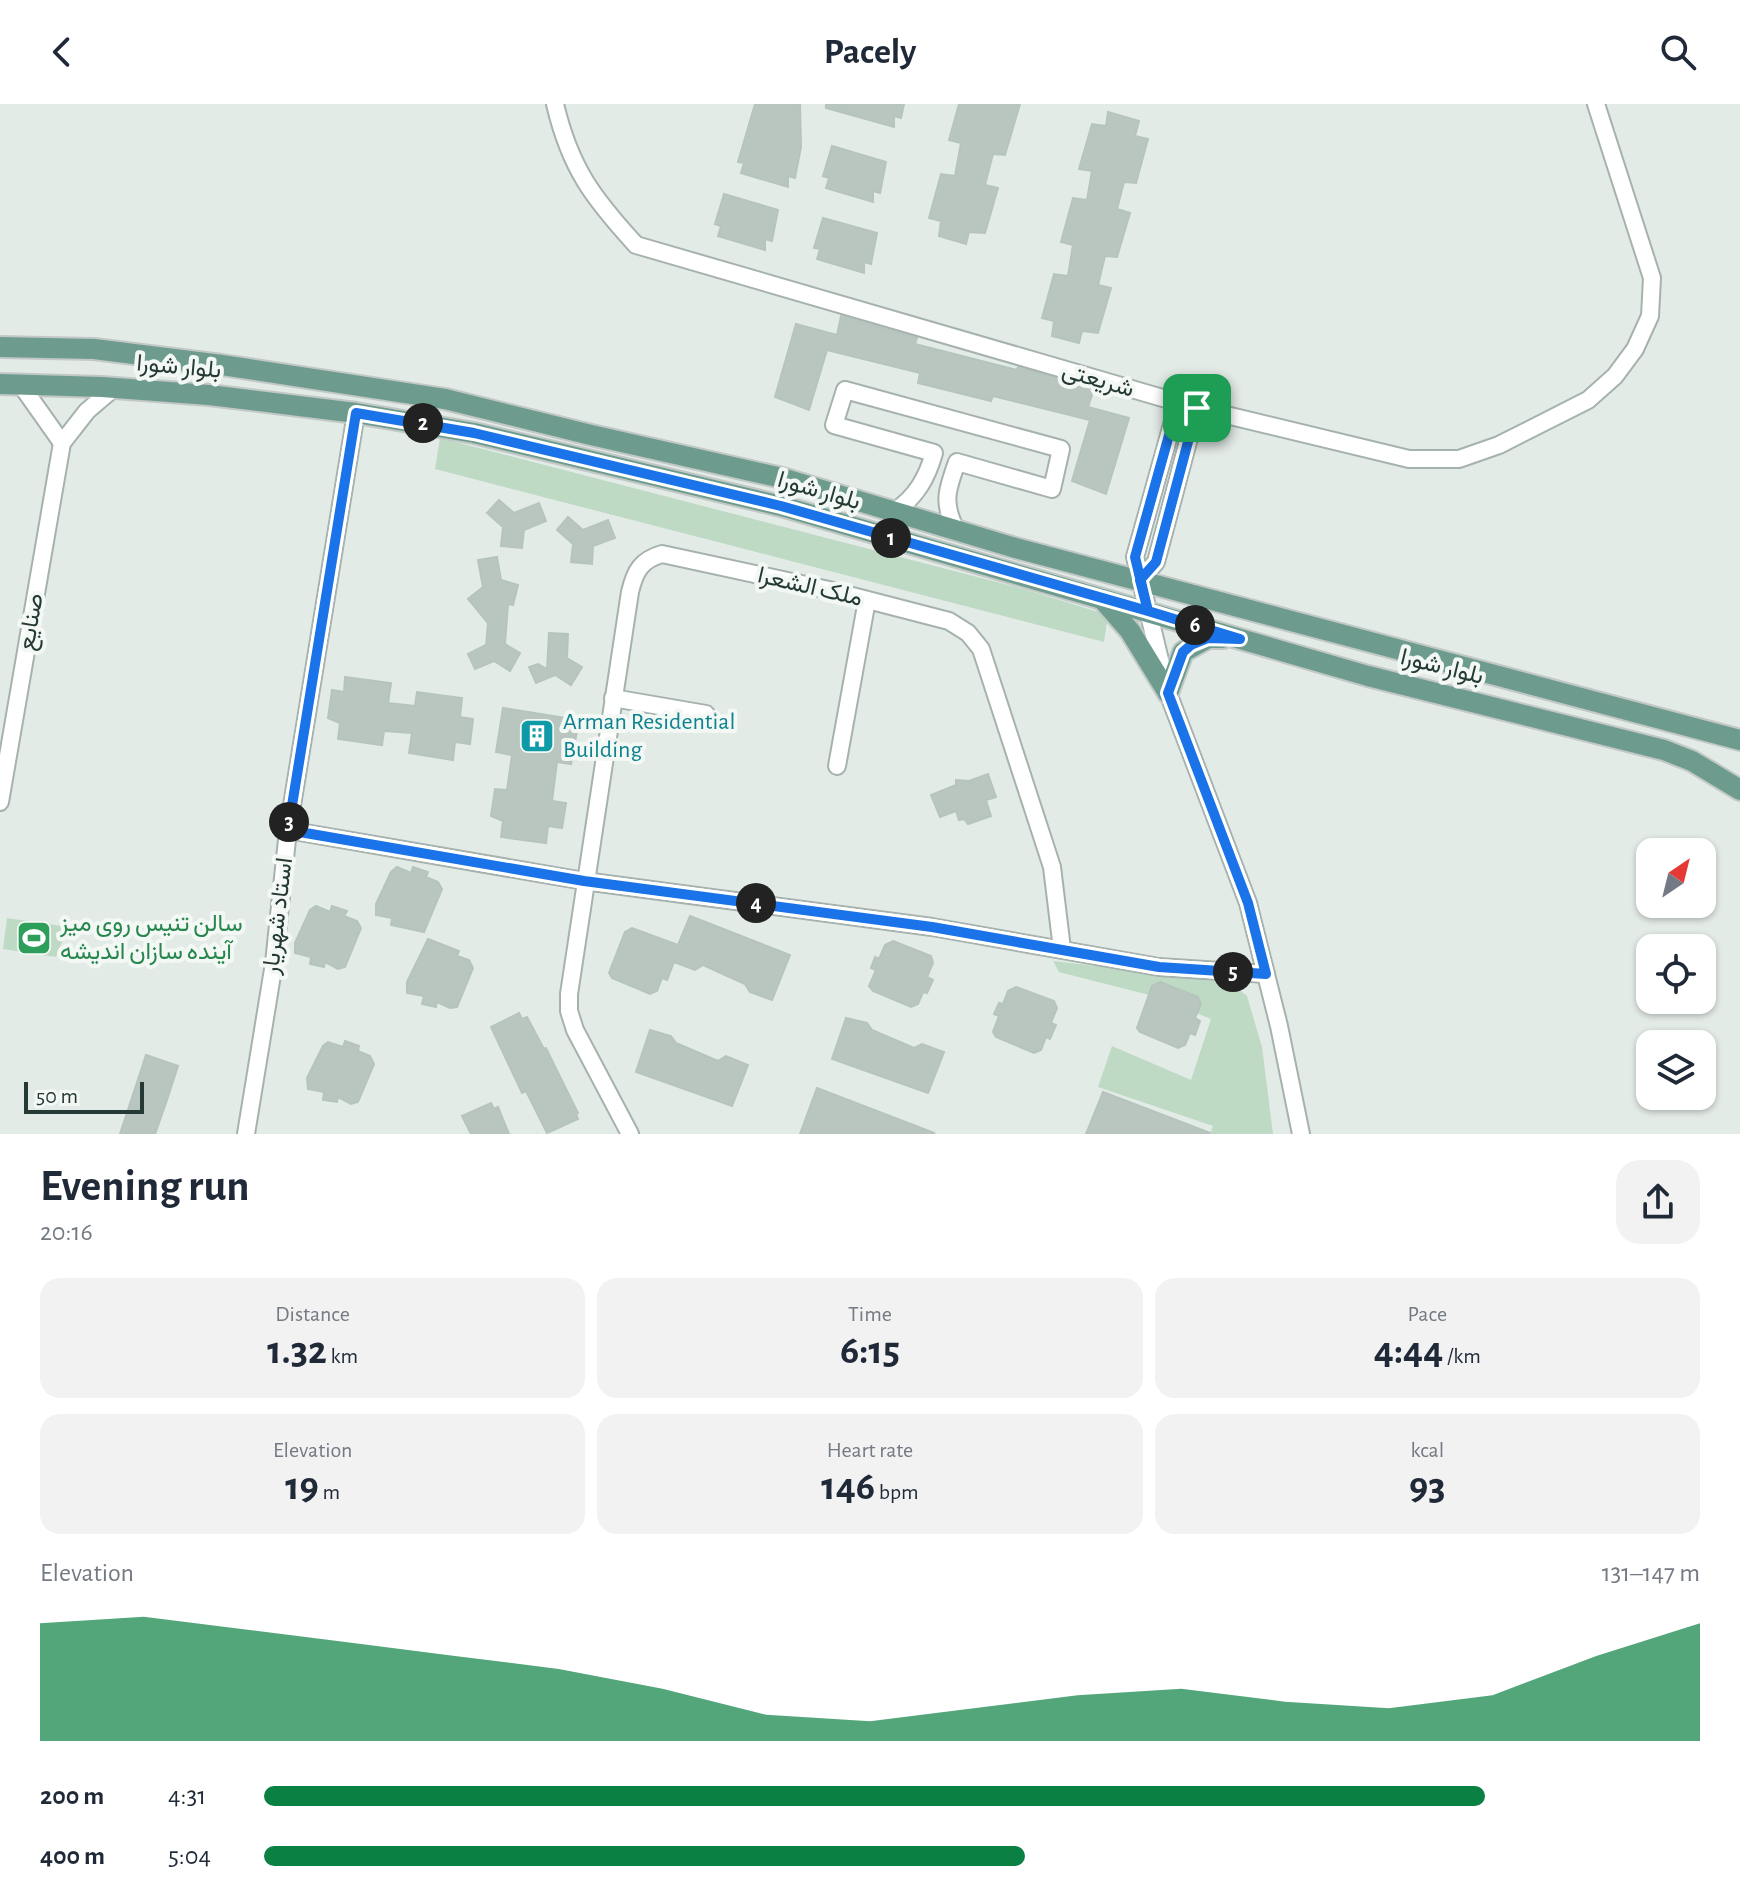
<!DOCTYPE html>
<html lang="en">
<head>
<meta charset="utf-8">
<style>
	:root { --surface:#fff; --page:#f2f2f3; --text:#1f2937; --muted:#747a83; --accent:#0b8043 }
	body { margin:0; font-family:"Alegreya Sans",Vazirmatn,sans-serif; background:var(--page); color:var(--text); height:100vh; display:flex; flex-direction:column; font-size:30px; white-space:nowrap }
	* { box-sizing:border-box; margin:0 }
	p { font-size:26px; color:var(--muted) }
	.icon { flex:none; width:44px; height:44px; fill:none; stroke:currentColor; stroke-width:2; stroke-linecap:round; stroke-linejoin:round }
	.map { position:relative; height:1030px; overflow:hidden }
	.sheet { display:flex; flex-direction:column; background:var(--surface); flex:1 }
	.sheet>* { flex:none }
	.needle { width:52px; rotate:35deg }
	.controls { position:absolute; left:1636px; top:734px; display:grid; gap:16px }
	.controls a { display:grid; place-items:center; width:80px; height:80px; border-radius:16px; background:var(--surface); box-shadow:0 2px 6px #0004; font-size:40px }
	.scale { position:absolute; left:24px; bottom:20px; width:120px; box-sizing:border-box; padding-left:8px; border:4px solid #253a34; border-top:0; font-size:22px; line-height:28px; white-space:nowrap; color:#253a34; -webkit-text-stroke:6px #f3f8f5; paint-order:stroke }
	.pin { position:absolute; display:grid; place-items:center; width:68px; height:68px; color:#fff; margin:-34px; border-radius:16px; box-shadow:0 4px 12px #0006 }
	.km { position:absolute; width:40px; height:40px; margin:-20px; border-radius:50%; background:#222; color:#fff; font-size:22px; line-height:40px; text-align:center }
	.round { display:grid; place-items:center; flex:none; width:84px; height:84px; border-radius:24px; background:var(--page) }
	.headline { display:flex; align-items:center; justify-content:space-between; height:136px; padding:0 40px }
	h1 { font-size:44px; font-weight:600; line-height:60px }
	.stats { display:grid; grid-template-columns:repeat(3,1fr); gap:12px; height:136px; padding:8px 40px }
	.stats div { display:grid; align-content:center; border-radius:20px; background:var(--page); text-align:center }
	.stats b { font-size:40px; font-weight:600 }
	.stats small { font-size:22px; font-weight:400 }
	.stats p { font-size:22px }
	.chart { height:224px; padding:16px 40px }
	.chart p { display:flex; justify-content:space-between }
	.chart svg { width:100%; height:144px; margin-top:8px; fill:var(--accent); opacity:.7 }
	ul { padding:0 40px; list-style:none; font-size:26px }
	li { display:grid; grid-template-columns:128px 96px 1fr; align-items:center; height:60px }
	li i { height:20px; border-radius:10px; background:var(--accent) }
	header { display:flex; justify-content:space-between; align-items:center; height:104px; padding:0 40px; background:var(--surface); font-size:36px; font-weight:600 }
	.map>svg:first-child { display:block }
</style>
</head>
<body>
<header><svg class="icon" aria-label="back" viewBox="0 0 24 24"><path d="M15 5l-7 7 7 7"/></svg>Pacely<svg class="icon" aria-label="search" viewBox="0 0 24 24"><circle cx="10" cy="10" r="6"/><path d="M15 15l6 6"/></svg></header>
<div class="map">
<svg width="1740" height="1030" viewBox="0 0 1740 1030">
	<rect width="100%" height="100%" fill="#e3ebe7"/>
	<g fill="#bedac5">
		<path d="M440,334L1024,485L1108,511L1104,538L435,365Z"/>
		<path d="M7,814L68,823L56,853L3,845Z"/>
		<path d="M1053,857L1228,877L1247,892L1262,943L1273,1030H1210L1213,1022L1098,983L1112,942L1191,976L1211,915L1157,893L1059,868Z"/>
	</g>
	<g fill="#b9c6c0" stroke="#b6c4be" stroke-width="2">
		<path d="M755,0H800L801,43L795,74L788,72V83L741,69L744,59L738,58Z"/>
		<path d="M826,0H904L901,14L894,12V23L826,4Z"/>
		<path d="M959,0H1020L1005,51L993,50L985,81L998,84L985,129L969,128L966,140L939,132L941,117L929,114L941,70L955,72L961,39L949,36Z"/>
		<path d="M1108,8L1139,17L1135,32L1148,35L1136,79L1124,78L1117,105L1130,109L1117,153L1105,152L1098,181L1111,184L1098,229L1082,227L1079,239L1052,232L1054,217L1042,214L1054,170L1068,172L1073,141L1061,138L1073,94L1087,96L1092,67L1079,65L1092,20L1106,22Z"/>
		<path d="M832,42L886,58L880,89L873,87V98L826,84L829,74L823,72Z"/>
		<path d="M724,90L778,106L772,137L765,135V146L718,132L721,122L715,120Z"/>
		<path d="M823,114L877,129L871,160L864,158V169L817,155L820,145L814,144Z"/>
		<path d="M841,212L917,234L915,240L1017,266L1018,263L1094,285L1088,303L1129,314L1106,390L1072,377L1090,316L993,292L991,297L918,279L920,269L827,246L809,306L775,293L796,220L837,231Z"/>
		<path d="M499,396L514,409L539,399L546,417L524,426L522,444L501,442L503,423L487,409Z"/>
		<path d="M568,413L583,426L608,416L615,434L593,442L592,460L571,458L573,440L557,426Z"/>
		<path d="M497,453L501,476L518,481L513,501L508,500L505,540L520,549L510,567L494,557L475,565L468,550L486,541L488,519L468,495L483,483L478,456Z"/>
		<path d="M549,529L568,530L567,554L582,563L571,581L555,571L536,579L529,563L538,560L547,565Z"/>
		<path d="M345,573L391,579L388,599L415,602L417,588L462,594L460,613L473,615L470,640L455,638L453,656L409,649L412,629L384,627L382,641L338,635L340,619L328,614L332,586L344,588Z"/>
		<path d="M503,604L579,616L571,660L557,658L552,697L566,699L562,724L548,722L546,739L501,733L503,717L491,712L495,685L507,686L512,651L496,648Z"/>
		<path d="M988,670L996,693L986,696L991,712L968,720L964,715L959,716L956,707L940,713L931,691L956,681V676L969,677Z"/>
		<path d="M397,763L411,769L413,763L428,768L426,773L438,778L442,785L424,828L391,821L392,814L376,811V800L391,768Z"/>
		<path d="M316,802L330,808L332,802L347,807L344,812L357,817L361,824L345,863L338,865L325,858L324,863L310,860L311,853L295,849V839L310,806Z"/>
		<path d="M690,812L790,851L772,896L750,888L745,880L703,861L695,866L674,858L667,876L662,874L657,887L650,890L612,874L609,869L625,828L632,824L678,841Z"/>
		<path d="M428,835L459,847L457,852L469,856L473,864L457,903L450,904L437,898L436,903L422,900L424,892L407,889V878Z"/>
		<path d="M893,837L931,852L933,859L927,873L933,876L927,889L923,888L918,900L911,903L873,887L869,882L876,866L871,864L875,853L879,855L885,841Z"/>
		<path d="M1160,878L1198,893L1201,900L1195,914L1200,917L1195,931L1190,929L1185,941L1178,944L1140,928L1137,924L1152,882Z"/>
		<path d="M1016,883L1054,897L1057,904L1051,919L1056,921L1050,935L1046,933L1041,946L1034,949L996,933L993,928L999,912L994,910L999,899L1003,900L1008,887Z"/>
		<path d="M519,909L522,915L527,913L544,945L546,944L578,1009L576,1010L578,1015L547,1029L526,987L522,989L491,923Z"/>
		<path d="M846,914L867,919L872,926L914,944L922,940L944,948L928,989L832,955Z"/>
		<path d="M650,926L671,932L676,939L718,957L726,952L748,961L732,1002L636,968Z"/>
		<path d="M345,937L359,942L358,947L370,952L374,960L358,998L351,1000L338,993L337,998L323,996L324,988L308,985L307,974L323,942L328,938L343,943Z"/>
		<path d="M146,951L178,962L167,996L155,1030H120Z"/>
		<path d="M817,984L934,1029L933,1030H800Z"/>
		<path d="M1103,988L1210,1029L1209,1030H1086Z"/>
		<path d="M491,999L494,1005L498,1003L509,1030H471L462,1012Z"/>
	</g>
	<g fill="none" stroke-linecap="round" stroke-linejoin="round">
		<g stroke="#a6b2ae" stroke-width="20">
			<g id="minor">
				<path d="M555,0C570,64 593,94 636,141L1197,304L1409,355H1459L1499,341L1588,296L1615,272L1635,245L1650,212L1652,174L1596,0"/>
				<path d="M21,281L62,339"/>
				<path d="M1178,299L1135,453L1168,589L1248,799L1279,922L1301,1030"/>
				<path d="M895,407C916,393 927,374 934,349L834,321L845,286L1061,345L1052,385L957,358C947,386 942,398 956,426"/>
				<path d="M1140,476L1156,458L1197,304"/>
				<path d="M613,594L706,610"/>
				<path d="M837,662L867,496"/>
				<path d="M0,698L62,339L87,307L114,284"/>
				<path d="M288,726L584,777L932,823L1159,863L1266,870"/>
				<path d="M246,1030L274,859L288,726L356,309"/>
				<path d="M630,1030L575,926L569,907V890L630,488C635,467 641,456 662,450L829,486L949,517L968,529L981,545L1052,763L1062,845"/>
			</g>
		</g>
		<g stroke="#c2c8c6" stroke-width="24">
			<g id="major">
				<path d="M0,243L94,245L222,261L445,295L591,331L782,374L1012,443L1740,636"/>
				<path d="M0,280L102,283L209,291L356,309L474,329L781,402L1368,572L1664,646L1692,657L1740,686"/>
				<path d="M1103,496L1130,527L1168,589"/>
				<path d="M1168,589L1183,548L1208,534H1223"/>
			</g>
		</g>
		<use href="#minor" stroke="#fff" stroke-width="16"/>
		<use href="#major" stroke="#6d9c8e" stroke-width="20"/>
	</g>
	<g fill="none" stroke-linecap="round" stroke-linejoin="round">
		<g stroke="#fff" stroke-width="16">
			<path id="route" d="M1197,304L1156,458L1140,476L1148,507L781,402L474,329L356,309L288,726L584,777L932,823L1159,863L1266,870L1248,799L1168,589L1183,548L1191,541L1208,534L1240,535L1148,507L1135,453L1178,299L1197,304"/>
		</g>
		<use href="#route" stroke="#1a73e8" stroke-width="10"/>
	</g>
	<defs>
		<g id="building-square" transform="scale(1.8)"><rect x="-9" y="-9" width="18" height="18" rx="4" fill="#0f9aa8" stroke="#f3f8f5"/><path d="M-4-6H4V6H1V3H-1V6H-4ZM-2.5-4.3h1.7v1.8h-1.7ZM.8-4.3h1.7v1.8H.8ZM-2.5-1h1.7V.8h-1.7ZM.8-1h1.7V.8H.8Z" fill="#fff"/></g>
		<g id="stadium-square" transform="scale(1.8)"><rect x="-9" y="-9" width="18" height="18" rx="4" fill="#2e9e5b" stroke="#f3f8f5"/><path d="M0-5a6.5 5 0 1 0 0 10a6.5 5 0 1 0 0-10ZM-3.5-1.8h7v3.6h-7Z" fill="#fff"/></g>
	</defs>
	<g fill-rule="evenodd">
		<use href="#building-square" x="537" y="632"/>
		<use href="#stadium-square" x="34" y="834"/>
	</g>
	<g text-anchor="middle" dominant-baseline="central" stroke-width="8" stroke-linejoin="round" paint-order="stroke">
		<g font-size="24" fill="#253a34" stroke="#f3f8f5">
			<text transform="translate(179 263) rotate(5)">بلوار شورا</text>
			<text transform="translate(1098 276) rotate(16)">شریعتی</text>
			<text transform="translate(819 387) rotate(16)">بلوار شورا</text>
			<text transform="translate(810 483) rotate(13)">ملک الشعرا</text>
			<text transform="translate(31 518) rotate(-80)">صنایع</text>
			<text transform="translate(1442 563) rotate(14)">بلوار شورا</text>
			<text transform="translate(278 812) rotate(-83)">استاد شهریار</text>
		</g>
		<g font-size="24" fill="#0d838f" stroke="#f3f8f5" text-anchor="start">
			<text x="563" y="618">Arman Residential<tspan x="563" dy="28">Building</tspan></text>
		</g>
		<g font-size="24" fill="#27864d" stroke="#f3f8f5" text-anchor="start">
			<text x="60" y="820">سالن تنیس روی میز<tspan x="60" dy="28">آینده سازان اندیشه</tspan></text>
		</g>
	</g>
</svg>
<div class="controls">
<a><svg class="needle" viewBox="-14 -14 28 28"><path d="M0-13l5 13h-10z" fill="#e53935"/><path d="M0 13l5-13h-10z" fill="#747a83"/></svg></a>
<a><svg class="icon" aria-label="locate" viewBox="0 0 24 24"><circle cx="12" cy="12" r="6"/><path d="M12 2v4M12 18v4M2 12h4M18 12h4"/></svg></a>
<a><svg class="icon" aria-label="layers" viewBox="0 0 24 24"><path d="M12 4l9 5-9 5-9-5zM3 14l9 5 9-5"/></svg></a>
</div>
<div class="scale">50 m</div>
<div class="pin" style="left:1197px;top:304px;background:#1e9e55"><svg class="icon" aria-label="arrive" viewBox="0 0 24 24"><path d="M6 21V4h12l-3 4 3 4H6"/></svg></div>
<b class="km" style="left:891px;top:434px">1</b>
<b class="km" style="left:423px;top:319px">2</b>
<b class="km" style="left:289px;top:718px">3</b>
<b class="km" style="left:756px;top:799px">4</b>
<b class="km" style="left:1233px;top:868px">5</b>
<b class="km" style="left:1195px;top:521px">6</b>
</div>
<section class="sheet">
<div class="headline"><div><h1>Evening run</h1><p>20:16</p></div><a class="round"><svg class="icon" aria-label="share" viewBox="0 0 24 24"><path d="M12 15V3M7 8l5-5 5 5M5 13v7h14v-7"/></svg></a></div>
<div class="stats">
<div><p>Distance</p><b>1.32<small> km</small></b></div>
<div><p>Time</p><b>6:15</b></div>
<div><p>Pace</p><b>4:44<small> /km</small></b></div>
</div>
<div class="stats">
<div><p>Elevation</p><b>19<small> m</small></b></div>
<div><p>Heart rate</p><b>146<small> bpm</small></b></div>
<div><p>kcal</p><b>93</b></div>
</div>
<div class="chart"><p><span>Elevation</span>131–147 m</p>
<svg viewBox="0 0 160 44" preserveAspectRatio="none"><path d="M0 44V8L10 6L20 10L30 14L40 18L50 22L60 28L70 36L80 38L90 34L100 30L110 28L120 32L130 34L140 30L150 18L160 8V44z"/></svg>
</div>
<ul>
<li><b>200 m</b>4:31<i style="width:85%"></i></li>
<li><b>400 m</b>5:04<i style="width:53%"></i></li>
</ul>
</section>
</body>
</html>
